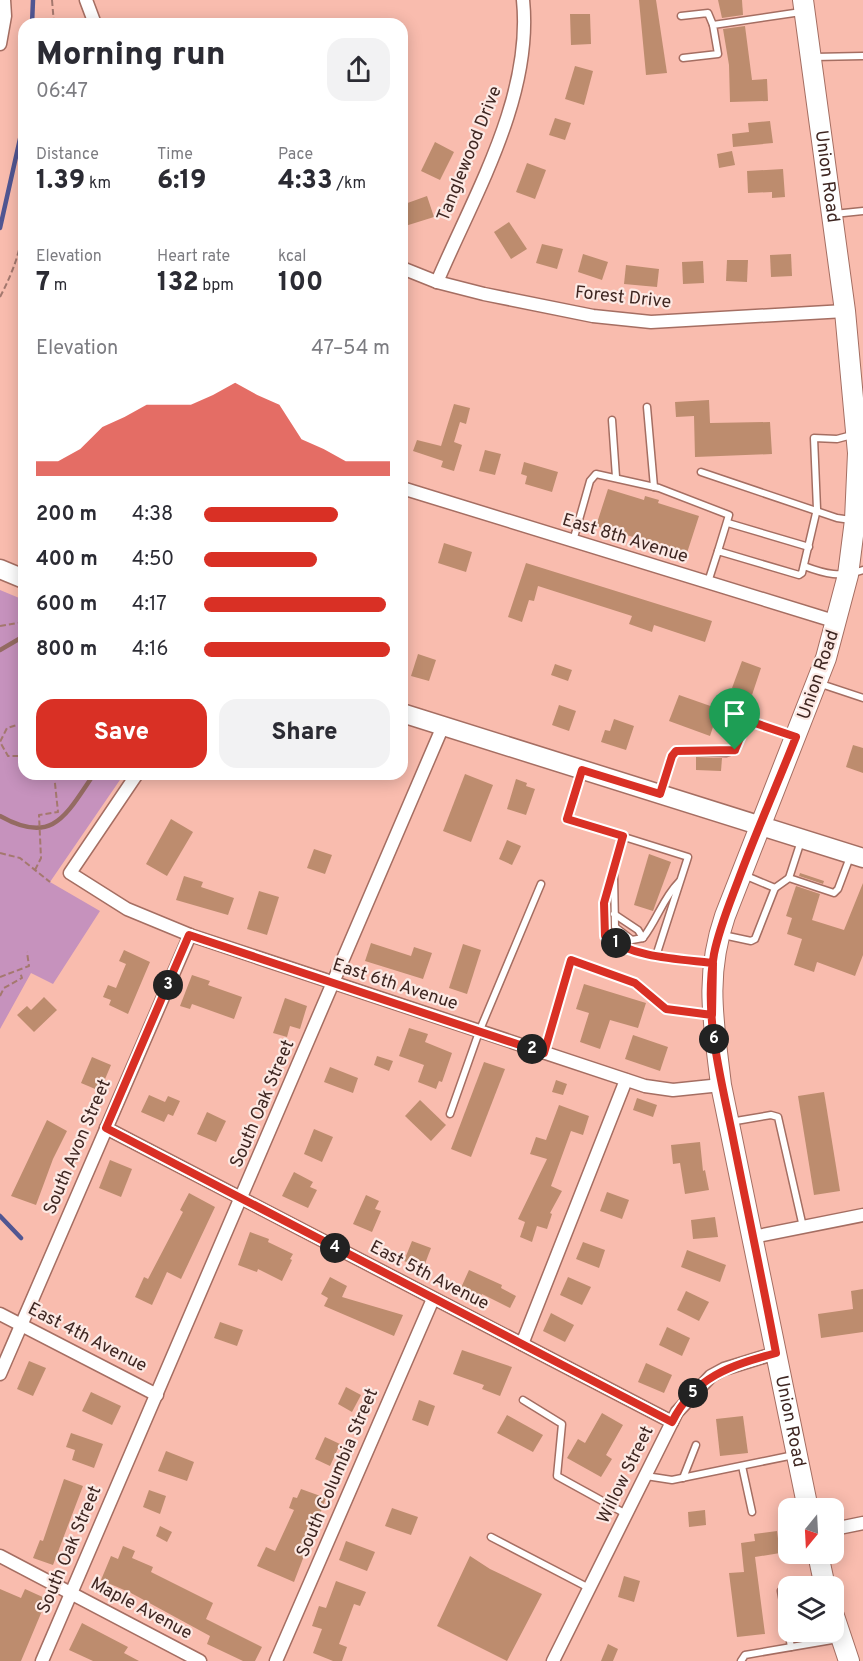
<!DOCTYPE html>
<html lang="en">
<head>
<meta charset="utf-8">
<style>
	:root { --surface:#fff; --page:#f2f2f3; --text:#2b2b33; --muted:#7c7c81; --accent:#d93025 }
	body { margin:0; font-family:Overpass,sans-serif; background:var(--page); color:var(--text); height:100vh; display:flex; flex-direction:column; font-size:22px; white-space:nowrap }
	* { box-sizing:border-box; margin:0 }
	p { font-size:20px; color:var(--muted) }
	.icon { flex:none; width:33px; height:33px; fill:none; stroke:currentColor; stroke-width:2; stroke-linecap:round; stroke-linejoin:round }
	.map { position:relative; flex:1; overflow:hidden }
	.panel { position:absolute; left:18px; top:18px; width:390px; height:762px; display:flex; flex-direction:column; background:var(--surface); border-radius:18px; box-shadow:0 3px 15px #0003 }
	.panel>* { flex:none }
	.needle { width:39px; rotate:198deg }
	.buttons { position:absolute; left:778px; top:1498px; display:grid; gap:12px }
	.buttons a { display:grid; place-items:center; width:66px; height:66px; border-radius:12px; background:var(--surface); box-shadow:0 3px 15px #0003; font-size:30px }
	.pin { position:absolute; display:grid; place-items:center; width:51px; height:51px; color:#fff; margin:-62px -26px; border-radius:50% 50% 50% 0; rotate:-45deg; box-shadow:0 0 6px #0007 }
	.pin .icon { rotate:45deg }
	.km { position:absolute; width:30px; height:30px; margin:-15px; border-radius:50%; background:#222; color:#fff; font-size:16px; line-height:30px; text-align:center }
	.round { display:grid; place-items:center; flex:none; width:63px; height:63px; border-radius:18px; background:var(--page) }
	.headline { display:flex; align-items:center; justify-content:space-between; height:102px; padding:0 18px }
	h1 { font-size:33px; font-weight:800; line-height:45px }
	.stats { display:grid; grid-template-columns:repeat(3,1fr); gap:9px; height:102px; padding:6px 18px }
	.stats div { display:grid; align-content:center }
	.stats b { font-size:26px; font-weight:800 }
	.stats small { font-size:16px; font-weight:400 }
	.stats p { font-size:16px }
	.chart { height:168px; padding:12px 18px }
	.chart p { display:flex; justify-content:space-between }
	.chart svg { width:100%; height:108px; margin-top:6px; fill:var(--accent); opacity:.7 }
	.primary-button { display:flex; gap:12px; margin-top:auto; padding:12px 18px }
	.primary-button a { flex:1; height:69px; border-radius:18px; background:var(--accent); color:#fff; font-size:24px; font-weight:800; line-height:69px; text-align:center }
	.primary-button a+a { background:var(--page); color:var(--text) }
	ul { padding:0 18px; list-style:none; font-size:20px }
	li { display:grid; grid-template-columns:96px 72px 1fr; align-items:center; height:45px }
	li i { height:15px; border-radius:8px; background:var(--accent) }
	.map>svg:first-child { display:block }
</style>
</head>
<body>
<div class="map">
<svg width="863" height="1661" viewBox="0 0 863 1661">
	<rect width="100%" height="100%" fill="#f9bcae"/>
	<path fill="#c692bd" d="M0,590L24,600V774H124L50,882L100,911L53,984L31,973L0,1029Z"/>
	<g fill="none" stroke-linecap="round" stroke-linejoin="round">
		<g stroke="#515692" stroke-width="4.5">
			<path d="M32,24L33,0"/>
			<path d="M0,228L24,121"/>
			<path d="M0,1216L21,1238"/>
		</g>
	</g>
	<g fill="#bd8c6e">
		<path d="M639,0H656L667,73L646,75Z"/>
		<path d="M718,0H742L743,15L722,18Z"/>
		<path d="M570,14H590L591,44L571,45Z"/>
		<path d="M745,26L752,80L767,79L768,101L730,102L729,65L723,29Z"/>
		<path d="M575,66L593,71L584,105L565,99Z"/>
		<path d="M555,118L571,123L565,140L549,135Z"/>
		<path d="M770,121L773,143L733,147L732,134L749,132L748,123Z"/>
		<path d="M435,142L454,152L440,180L421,171Z"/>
		<path d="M732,151L735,165L719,168L717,154Z"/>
		<path d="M527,163L546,170L535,199L516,192Z"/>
		<path d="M783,169L785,197L772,198V192L748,193L747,171Z"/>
		<path d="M427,196L434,217L402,227V205Z"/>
		<path d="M509,222L527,249L511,259L494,232Z"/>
		<path d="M542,244L563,249L557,269L536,263Z"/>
		<path d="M583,254L608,262L602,280L578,272Z"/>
		<path d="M791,254L792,276L771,277L770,255Z"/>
		<path d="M727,260H748L747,282L726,281Z"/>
		<path d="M703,261L704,283L683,284L682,262Z"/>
		<path d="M626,265L659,269L657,287L624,284Z"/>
		<path d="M709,400L710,423L770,422L772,454L695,457L694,416L676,417L675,402Z"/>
		<path d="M454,404L470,408L466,424L460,422L454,442L462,445L454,471L441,467L443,461L413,451L417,440L441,446Z"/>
		<path d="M485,450L501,454L495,475L479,471Z"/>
		<path d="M524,462L558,472L552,492L525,484L527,476L521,474Z"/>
		<path d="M608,489L644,500L645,496L659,500L658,503L699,516L687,553L596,526Z"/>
		<path d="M444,543L472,552L466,572L438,563Z"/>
		<path d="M526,563L712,621L705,642L654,625L652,632L629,624L632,616L538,586L534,601L529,600L522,622L508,617Z"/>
		<path d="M418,654L436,660L429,681L411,676Z"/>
		<path d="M742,661L761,668L752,695L732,688Z"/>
		<path d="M555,664L572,670L568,681L551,675Z"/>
		<path d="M679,695L719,709L710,736L669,721Z"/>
		<path d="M559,705L576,711L569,731L552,725Z"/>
		<path d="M614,719L634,726L626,750L601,742L605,730L610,731Z"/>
		<path d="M853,745L863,748V773L846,767Z"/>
		<path d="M696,757L722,758L721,771L696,770Z"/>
		<path d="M465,774L493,785L471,842L443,831Z"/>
		<path d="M516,779L527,783L526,786L535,789L526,815L507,809Z"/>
		<path d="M171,819L193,832L167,876L146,864Z"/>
		<path d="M507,840L521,846L512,865L499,859Z"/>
		<path d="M314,849L332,855L325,874L307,868Z"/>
		<path d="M649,854L671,862L653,911L634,905Z"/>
		<path d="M800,873L824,881L823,884L799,876Z"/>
		<path d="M184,876L203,882L201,887L234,898L228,915L176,900Z"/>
		<path d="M863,883V955L855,976L817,962L814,972L794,965L802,939L787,934L792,918L786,916L796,886L820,894L812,920L844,930Z"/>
		<path d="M259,891L279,897L267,935L247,929Z"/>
		<path d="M371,943L411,956L414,947L432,953L423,979L365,961Z"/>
		<path d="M463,944L481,950L467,994L449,988Z"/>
		<path d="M124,950L150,962L128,1014L109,1005L111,1000L103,997L108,985L116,988L126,964L119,961Z"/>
		<path d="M192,975L210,981L208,985L242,997L234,1019L192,1004L190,1009L180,1006Z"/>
		<path d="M584,984L646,1003L638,1028L610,1020L600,1049L580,1042L589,1013L576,1009Z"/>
		<path d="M44,997L57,1010L34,1032L17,1015L27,1006L31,1010Z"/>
		<path d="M285,998L307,1006L300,1029L290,1026L287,1037L273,1033Z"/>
		<path d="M409,1028L428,1034L425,1042L452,1053L442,1082L439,1081L436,1089L418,1082L424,1065L399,1056Z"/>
		<path d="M633,1035L668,1047L660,1071L625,1059Z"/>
		<path d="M377,1056L393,1061L389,1071L374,1065Z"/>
		<path d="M92,1057L111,1065L100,1091L81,1083Z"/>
		<path d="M484,1062L505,1069L471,1157L451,1149Z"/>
		<path d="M330,1067L358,1078L353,1093L324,1082Z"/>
		<path d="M556,1080L567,1084L563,1095L552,1092Z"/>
		<path d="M824,1092L840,1191L814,1195L798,1096Z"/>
		<path d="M149,1095L165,1102L168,1096L180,1101L173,1116L168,1114L164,1122L141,1112Z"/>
		<path d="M637,1098L657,1105L653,1117L633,1110Z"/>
		<path d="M420,1100L446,1125L431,1141L405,1116Z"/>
		<path d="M559,1105L589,1116L583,1135L571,1131L551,1186L562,1191L550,1213L552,1214L547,1229L537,1226L532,1242L520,1237L525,1222L518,1219L547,1159L530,1154L536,1137L546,1140Z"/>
		<path d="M207,1112L226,1121L216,1142L197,1134Z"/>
		<path d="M47,1120L67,1131L53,1159L36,1205L11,1196Z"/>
		<path d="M314,1129L333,1137L322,1162L304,1154Z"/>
		<path d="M700,1142L703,1171L705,1170L709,1190L685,1194L680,1163L673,1164L671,1145Z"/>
		<path d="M110,1160L132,1169L121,1197L99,1188Z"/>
		<path d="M294,1172L313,1182L310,1187L317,1190L308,1208L282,1196Z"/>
		<path d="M607,1192L629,1200L622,1219L600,1211Z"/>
		<path d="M189,1193L215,1207L181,1279L167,1272L152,1305L135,1297L144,1277L148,1279L183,1212L180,1210Z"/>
		<path d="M366,1195L379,1201L375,1209L381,1211L372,1232L353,1224Z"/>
		<path d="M715,1217L718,1237L693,1239L691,1220Z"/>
		<path d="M250,1232L269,1239L268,1242L293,1254L290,1259L292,1260L282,1281L258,1269L257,1272L238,1265Z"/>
		<path d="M412,1241L431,1248L423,1269L404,1261Z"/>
		<path d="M583,1242L605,1250L599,1268L576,1259Z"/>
		<path d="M687,1250L726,1265L720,1282L681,1267Z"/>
		<path d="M469,1270L502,1285L501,1288L516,1296L510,1308L482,1294L480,1298L460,1290Z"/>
		<path d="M330,1277L347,1286L342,1297L403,1315L394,1336L324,1306L328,1298L321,1294Z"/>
		<path d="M568,1277L591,1287L582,1305L560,1295Z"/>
		<path d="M863,1289V1332L821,1338L818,1314L853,1309L851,1291Z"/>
		<path d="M686,1291L709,1302L699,1321L677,1310Z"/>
		<path d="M551,1313L574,1325L565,1342L543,1331Z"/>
		<path d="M220,1322L243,1330L237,1346L214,1338Z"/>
		<path d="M667,1327L690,1338L682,1356L659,1345Z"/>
		<path d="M462,1350L512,1367L500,1396L482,1389L484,1385L453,1374Z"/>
		<path d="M29,1361L46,1368L33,1396L17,1389Z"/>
		<path d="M646,1363L672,1375L664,1393L638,1382Z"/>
		<path d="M346,1387L361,1395L352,1412L338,1404Z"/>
		<path d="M91,1392L121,1406L112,1425L82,1411Z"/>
		<path d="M419,1400L435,1406L428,1426L412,1420Z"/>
		<path d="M602,1413L623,1425L606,1455L612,1459L601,1477L567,1458L578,1439L585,1443Z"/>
		<path d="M507,1415L543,1435L533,1452L497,1433Z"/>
		<path d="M743,1416L748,1453L720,1456L716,1419Z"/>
		<path d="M71,1433L103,1444L94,1468L72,1460L75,1450L66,1447Z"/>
		<path d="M325,1437L340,1444L330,1466L315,1459Z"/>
		<path d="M166,1451L194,1462L187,1481L158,1471Z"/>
		<path d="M64,1479L83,1486L53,1565L33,1558L40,1540L43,1541Z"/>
		<path d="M301,1489L326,1498L294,1582L257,1566L266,1547L275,1551L294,1510L289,1508L293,1497L297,1498Z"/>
		<path d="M149,1490L166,1496L160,1514L143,1507Z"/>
		<path d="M392,1508L418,1517L411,1535L385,1526Z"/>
		<path d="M705,1510L706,1525L689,1527L688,1512Z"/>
		<path d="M160,1526L172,1532L167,1542L156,1536Z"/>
		<path d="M777,1531L780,1553L755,1557L765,1634L737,1637L729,1573L744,1572L741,1543L755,1541L754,1534Z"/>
		<path d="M346,1541L375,1552L367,1571L339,1560Z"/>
		<path d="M123,1546L135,1551L132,1558L153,1567L151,1572L213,1603L206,1619L262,1647L255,1661H243L207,1644L210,1636L131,1593L101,1580L111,1556L118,1559Z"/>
		<path d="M470,1556L490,1569L542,1594L507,1661L437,1626Z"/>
		<path d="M624,1576L640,1581L634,1602L618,1597Z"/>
		<path d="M336,1581L366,1592L360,1606L354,1604L339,1644L347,1647L342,1661H333L313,1653L322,1629L312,1626L319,1606L326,1608Z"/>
		<path d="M0,1589L21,1598L25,1589L47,1599L21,1661H0Z"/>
		<path d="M82,1623L128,1647L124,1653L139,1661H93L69,1650Z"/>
		<path d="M608,1644L618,1649L613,1661H601Z"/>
	</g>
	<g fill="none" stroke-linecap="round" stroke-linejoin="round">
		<g stroke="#a56e62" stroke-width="9">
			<g id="service">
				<path d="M681,16L708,13L713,25"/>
				<path d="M814,57L863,56"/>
				<path d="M683,58L718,54L713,25L801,12"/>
				<path d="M834,214L863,211"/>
				<path d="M647,407L654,487"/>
				<path d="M612,420L616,477"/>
				<path d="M701,472L837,518L851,520"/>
				<path d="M728,523L809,547"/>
				<path d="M573,541L590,481L596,474L659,488L729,515L718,551"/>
				<path d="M804,566C825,574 841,578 863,570"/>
				<path d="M708,582L718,551L799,575L802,573L817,509L814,438L837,439L852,435"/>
				<path d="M818,683L863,698"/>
				<path d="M581,771L567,819L688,857L656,956"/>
				<path d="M660,794L672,756L677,751L726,753L735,750L745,726L751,722L792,735"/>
				<path d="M623,836L604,903L605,936C632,958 678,958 712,963"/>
				<path d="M801,841L789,878L834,893L838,889L850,857"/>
				<path d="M614,875L615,927L632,940L643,938C657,920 663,898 679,882"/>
				<path d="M775,888L789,878"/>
				<path d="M614,914L638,930L643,938"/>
				<path d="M723,935L751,941L755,939L775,888L744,875"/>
				<path d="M544,1052L571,960L635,983L666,1009L709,1015"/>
				<path d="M450,1114L479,1032L541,884"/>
				<path d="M730,1122L771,1115L778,1117L803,1227"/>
				<path d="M523,1400L562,1424L557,1476L626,1514"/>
				<path d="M742,1466L752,1512"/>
				<path d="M646,1476L672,1480L794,1455"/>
				<path d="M683,1478L696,1445"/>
				<path d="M491,1537L589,1588"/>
				<path d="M799,1587L822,1582"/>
				<path d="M789,1589L781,1591L791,1647"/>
				<path d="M741,1661L745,1655L838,1639"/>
			</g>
		</g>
		<g stroke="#a56e62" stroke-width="15">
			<g id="minor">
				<path d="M86,0L95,24"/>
				<path d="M0,44L5,16L4,0"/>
				<path d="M402,268L437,282L484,294L593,316L651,322L845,311"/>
				<path d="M437,282C474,195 533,97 523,0"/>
				<path d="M402,488L837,622"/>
				<path d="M137,774L70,873L127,909L190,935L645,1086L673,1090L721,1085"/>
				<path d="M106,1128L672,1422"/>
				<path d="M753,1237L863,1215"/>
				<path d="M0,1314L157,1395"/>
				<path d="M522,1344L626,1080"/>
				<path d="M0,1374L190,935"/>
				<path d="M834,1529L863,1523"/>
				<path d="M0,1556L200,1661"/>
				<path d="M42,1661L443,726"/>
				<path d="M276,1661L433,1299"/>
				<path d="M553,1661L677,1412L711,1376L724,1369L776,1353"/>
			</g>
		</g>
		<g stroke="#a56e62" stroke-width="21">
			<g id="secondary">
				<path d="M0,569L24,579"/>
				<path d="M402,713L863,858"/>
			</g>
		</g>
		<g stroke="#a56e62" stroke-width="22">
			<g id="primary">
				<path id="s1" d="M803,0L845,311L858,453L855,520L848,575L826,658L725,916C704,977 714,1024 721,1085L808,1509"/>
				<path d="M818,1554L825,1587"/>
				<path d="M834,1616L849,1661"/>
			</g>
		</g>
		<g stroke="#a4786e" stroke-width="2" stroke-dasharray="6 3" stroke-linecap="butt">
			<path d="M52,0L54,24"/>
			<path d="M0,297C14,270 22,248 24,218"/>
			<path d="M0,626L24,622"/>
			<path d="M24,727L17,725L7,728L0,742L8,756H24"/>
			<path d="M0,853L20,858L50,882"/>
			<path d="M0,977L29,966L27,952"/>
			<path d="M0,996L4,988L22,978L20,972"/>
		</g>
		<use href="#service" stroke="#fff" stroke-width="6"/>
		<use href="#minor" stroke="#fff" stroke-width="12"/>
		<use href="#secondary" stroke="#fff" stroke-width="18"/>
		<use href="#primary" stroke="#fff" stroke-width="20"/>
		<g stroke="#946b62" stroke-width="4.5">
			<path d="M0,650L24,636"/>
			<path d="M0,816C53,846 66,815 94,774"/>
		</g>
		<path stroke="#a4786e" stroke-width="2" stroke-dasharray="6 3" stroke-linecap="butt" d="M35,870L41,858L39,815L58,812L54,774"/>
	</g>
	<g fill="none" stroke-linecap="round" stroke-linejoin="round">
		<g stroke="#fff" stroke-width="12">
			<path id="route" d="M735,750L676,751L672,756L660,794L582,770L567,819L623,836L604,903L605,936C632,958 679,959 713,963L712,1015L666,1009L635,983L571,960L544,1053L189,935L106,1128L672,1422C695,1376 730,1366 776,1353C763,1283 748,1213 734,1143C722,1081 703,1018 714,954C719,929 729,905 738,881C756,832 777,785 796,737L752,722L745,726L735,750"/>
		</g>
		<use href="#route" stroke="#d93025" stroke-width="8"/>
	</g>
	<g text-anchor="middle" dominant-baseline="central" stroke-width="4.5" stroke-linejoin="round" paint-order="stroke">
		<g font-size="18" fill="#3e2621" stroke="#fce9e4">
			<text transform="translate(470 154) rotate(-68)">Tanglewood Drive</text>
			<text stroke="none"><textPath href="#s1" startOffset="178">Union Road</textPath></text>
			<text transform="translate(623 298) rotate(6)">Forest Drive</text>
			<text transform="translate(625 539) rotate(17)">East 8th Avenue</text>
			<text transform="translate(819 675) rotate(-71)">Union Road</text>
			<text transform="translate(395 985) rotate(18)">East 6th Avenue</text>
			<text transform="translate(263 1104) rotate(-67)">South Oak Street</text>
			<text transform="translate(78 1147) rotate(-67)">South Avon Street</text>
			<text transform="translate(429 1276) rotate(27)">East 5th Avenue</text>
			<text transform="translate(87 1338) rotate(27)">East 4th Avenue</text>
			<text stroke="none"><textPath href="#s1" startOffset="1456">Union Road</textPath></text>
			<text transform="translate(338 1473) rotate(-67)">South Columbia Street</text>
			<text transform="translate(626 1475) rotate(-64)">Willow Street</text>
			<text transform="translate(70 1550) rotate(-67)">South Oak Street</text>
			<text transform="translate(141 1609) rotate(28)">Maple Avenue</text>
		</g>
	</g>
</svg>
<div class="buttons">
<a><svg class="needle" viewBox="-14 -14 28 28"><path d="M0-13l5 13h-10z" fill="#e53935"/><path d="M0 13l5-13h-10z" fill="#7c7c81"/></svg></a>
<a><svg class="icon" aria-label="layers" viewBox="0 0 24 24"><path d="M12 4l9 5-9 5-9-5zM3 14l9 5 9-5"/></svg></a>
</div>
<div class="pin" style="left:735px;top:750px;background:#1e9e55"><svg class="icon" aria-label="arrive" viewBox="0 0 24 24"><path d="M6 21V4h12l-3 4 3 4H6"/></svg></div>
<b class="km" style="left:616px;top:943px">1</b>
<b class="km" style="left:532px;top:1049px">2</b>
<b class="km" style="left:168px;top:985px">3</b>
<b class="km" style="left:335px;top:1248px">4</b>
<b class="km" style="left:693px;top:1393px">5</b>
<b class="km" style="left:714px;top:1039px">6</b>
<section class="panel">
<div class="headline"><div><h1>Morning run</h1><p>06:47</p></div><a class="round"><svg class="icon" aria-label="share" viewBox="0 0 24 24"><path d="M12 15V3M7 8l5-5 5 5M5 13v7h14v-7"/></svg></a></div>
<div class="stats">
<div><p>Distance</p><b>1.39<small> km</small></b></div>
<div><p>Time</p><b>6:19</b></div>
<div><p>Pace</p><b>4:33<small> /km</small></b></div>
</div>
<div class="stats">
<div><p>Elevation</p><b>7<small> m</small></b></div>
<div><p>Heart rate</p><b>132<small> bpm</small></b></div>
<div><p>kcal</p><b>100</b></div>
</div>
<div class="chart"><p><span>Elevation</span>47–54 m</p>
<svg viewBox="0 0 160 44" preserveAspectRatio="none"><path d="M0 44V38L10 38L20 33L30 24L40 20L50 15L60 15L70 15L80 11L90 6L100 11L110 15L120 29L130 33L140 38L150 38L160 38V44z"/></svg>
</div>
<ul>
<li><b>200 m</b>4:38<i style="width:72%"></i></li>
<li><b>400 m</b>4:50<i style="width:61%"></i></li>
<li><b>600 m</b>4:17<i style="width:98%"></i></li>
<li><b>800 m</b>4:16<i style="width:100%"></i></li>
</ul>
<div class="primary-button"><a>Save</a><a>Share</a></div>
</section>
</div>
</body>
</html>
